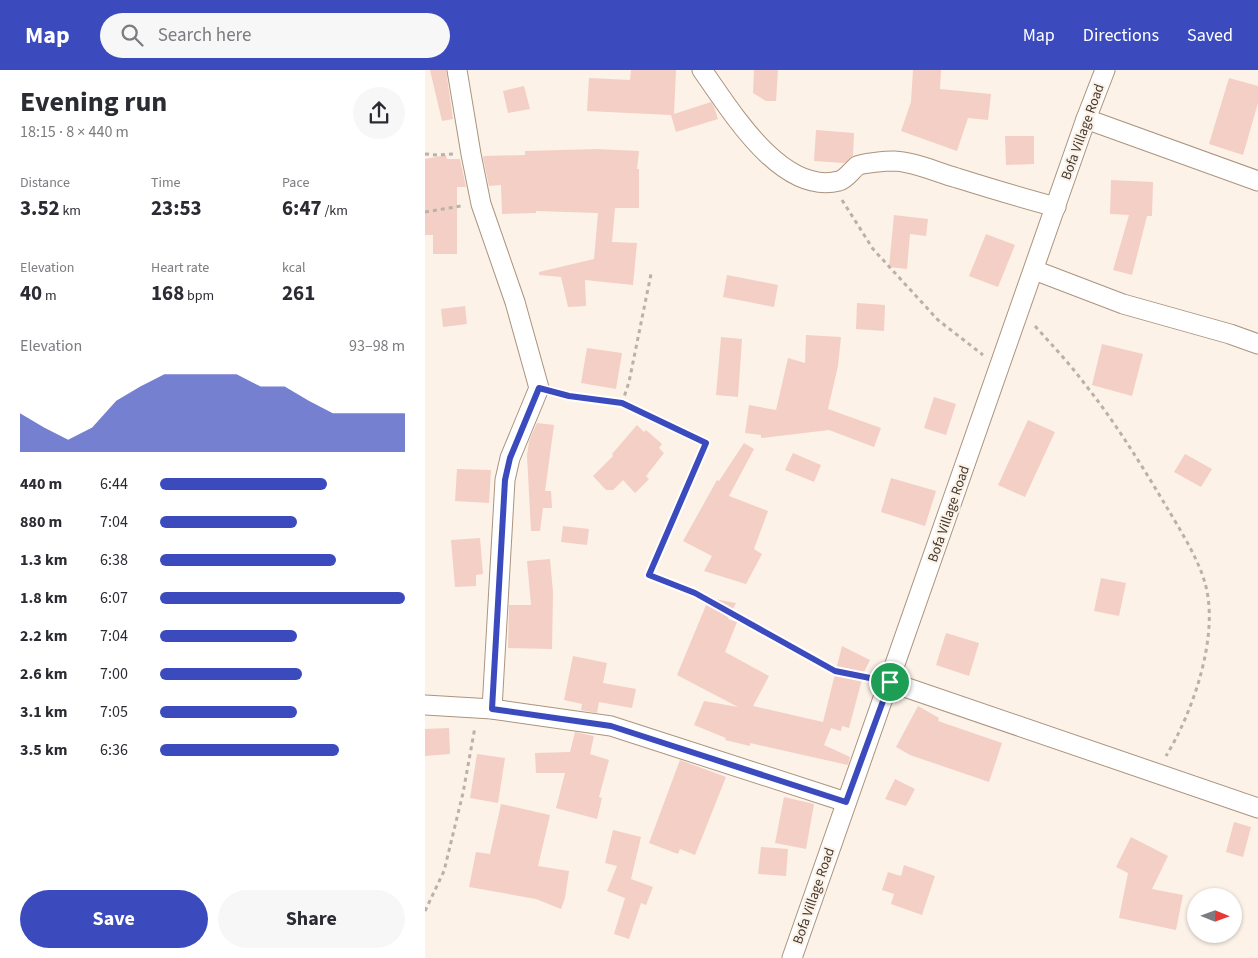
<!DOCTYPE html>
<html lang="en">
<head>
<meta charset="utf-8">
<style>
	:root { --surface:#fff; --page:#f7f7f7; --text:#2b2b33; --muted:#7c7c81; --accent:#3b4bbe }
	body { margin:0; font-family:"Source Sans 3",sans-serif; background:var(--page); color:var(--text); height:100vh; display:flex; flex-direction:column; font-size:19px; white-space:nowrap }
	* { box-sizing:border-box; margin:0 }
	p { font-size:16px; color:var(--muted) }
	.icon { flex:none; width:28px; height:28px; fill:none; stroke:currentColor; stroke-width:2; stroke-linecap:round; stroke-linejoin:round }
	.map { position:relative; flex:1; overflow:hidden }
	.details { display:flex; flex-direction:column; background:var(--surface); width:425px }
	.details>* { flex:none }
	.needle { width:32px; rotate:91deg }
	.fabs { position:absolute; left:762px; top:818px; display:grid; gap:10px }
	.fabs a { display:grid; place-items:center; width:55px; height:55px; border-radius:50%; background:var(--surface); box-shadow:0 1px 4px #0004; font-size:25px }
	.pin { position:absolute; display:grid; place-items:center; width:42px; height:42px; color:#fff; margin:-21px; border:2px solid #fff; border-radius:50%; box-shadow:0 1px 5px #0007 }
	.round { display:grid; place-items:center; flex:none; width:52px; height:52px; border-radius:26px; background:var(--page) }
	.overview { display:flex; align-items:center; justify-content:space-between; height:85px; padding:0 20px }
	h1 { font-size:28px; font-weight:700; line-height:38px }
	.metrics { display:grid; grid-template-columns:repeat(3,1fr); gap:8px; height:85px; padding:5px 20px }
	.metrics div { display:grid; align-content:center }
	.metrics b { font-size:21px; font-weight:700 }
	.metrics small { font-size:14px; font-weight:400 }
	.metrics p { font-size:14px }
	.chart { height:140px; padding:10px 20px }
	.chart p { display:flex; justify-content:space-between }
	.chart svg { width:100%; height:90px; margin-top:5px; fill:var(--accent); opacity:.7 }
	.cta { display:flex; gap:10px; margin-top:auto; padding:10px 20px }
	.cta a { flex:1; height:58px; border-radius:30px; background:var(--accent); color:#fff; font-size:20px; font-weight:700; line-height:58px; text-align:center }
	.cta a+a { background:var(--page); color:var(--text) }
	ul { padding:0 20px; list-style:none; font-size:16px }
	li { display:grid; grid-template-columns:80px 60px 1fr; align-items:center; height:38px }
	li i { height:12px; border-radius:6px; background:var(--accent) }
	header { display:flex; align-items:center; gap:30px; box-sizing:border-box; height:70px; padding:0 25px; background:var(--accent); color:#fff }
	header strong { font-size:24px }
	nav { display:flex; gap:28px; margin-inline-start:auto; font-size:18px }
	.search { width:350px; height:45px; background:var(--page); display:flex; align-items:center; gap:12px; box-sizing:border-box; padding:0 18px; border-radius:28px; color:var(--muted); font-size:19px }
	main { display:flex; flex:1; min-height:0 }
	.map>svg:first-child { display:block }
</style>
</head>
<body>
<header>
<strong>Map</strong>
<div class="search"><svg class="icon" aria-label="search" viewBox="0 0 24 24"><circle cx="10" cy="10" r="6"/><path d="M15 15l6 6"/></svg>Search here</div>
<nav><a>Map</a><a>Directions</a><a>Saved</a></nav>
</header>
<main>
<section class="details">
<div class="overview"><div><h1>Evening run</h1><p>18:15 · 8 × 440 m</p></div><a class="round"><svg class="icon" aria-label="share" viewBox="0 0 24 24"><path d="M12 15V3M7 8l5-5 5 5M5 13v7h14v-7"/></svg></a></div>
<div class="metrics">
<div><p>Distance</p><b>3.52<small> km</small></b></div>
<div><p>Time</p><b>23:53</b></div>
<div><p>Pace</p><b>6:47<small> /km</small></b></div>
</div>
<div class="metrics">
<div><p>Elevation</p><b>40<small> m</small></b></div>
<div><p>Heart rate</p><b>168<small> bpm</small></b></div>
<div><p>kcal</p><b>261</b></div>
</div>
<div class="chart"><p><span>Elevation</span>93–98 m</p>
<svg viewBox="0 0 160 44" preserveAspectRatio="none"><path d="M0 44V25L10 32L20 38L30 32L40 19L50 12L60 6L70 6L80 6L90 6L100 12L110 12L120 19L130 25L140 25L150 25L160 25V44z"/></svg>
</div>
<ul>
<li><b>440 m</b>6:44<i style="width:68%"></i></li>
<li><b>880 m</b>7:04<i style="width:56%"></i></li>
<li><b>1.3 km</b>6:38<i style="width:72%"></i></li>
<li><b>1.8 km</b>6:07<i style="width:100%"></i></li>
<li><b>2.2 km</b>7:04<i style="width:56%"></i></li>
<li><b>2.6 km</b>7:00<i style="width:58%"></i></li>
<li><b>3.1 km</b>7:05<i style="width:56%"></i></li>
<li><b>3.5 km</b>6:36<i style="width:73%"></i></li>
</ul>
<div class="cta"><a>Save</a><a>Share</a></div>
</section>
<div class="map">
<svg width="833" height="888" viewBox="0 0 833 888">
	<rect width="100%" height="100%" fill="#fcf2e8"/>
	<g fill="#f4cfc5">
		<path d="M5,0H21L28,49L17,51Z"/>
		<path d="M206,0H251L249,44L286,32L289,37L293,49L251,62L246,45L162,41L164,8L205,10Z"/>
		<path d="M329,0H353L351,31H341L328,23Z"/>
		<path d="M488,0H516L515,19L566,24L563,50L543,48L532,81L476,61L486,32Z"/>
		<path d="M804,8L833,16V33L818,85L784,74Z"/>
		<path d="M99,16L105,39L83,43L78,21Z"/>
		<path d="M391,60L429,63L428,86L419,93L389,91Z"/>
		<path d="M580,66H609V94L581,95Z"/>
		<path d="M171,79L214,81L212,99H214V138H190L187,172L212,173L208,215L160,210L161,236L143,237L136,207L114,205V202L169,189L173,143L111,141V143L77,144L76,115L64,116L58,88L59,86L100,85V81Z"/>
		<path d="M21,85L22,89H35L41,117H32V184H8V165H0V89Z"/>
		<path d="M686,110L728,112L727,146H722L707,205L688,200L704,145L685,144Z"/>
		<path d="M469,145L503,149L501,166L485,164L482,199L464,197Z"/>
		<path d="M561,164L590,175L573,217L544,206Z"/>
		<path d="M302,205L353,215L349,237L298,227Z"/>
		<path d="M432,233L460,235L459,261L431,259Z"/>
		<path d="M40,236L42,254L18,257L16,239Z"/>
		<path d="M381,265L416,267L413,296L403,339L456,358L449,377L404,360L336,368V365L320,363L324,335L351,340L363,288L380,293Z"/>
		<path d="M296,267L317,269L313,327L291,325Z"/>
		<path d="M677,274L718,284L707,326L667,315Z"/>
		<path d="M162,278L197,283L191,319L156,313Z"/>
		<path d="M509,327L531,334L521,365L499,358Z"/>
		<path d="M603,350L630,362L600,427L573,415Z"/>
		<path d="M112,353L129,355L120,421H126L127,438H118L115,461H106L102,386L104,371Z"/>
		<path d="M212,355L219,362L221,360L237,374L234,378L239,383L221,406L224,409L210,423L198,410L188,420H181L168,406L188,386L187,384Z"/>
		<path d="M319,373L329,379L304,426L343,441L329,479L337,484L321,514L279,501L287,486L258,471L292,410L294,411Z"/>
		<path d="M368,383L396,395L389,412L360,400Z"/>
		<path d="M760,384L787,399L776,417L749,402Z"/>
		<path d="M32,399L66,400L64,433L30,431Z"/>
		<path d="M466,408L511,421L500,456L456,442Z"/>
		<path d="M138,456L164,459L162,475L136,472Z"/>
		<path d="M55,468L58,504L51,505V516L30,517L26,470Z"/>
		<path d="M125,489L128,522L127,579L83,578L84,535H106L102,491Z"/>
		<path d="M676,508L701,513L694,546L669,541Z"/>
		<path d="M284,528L311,533L303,549L312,552L300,582L344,606L328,636L398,652L417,576L445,590L439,602L424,658L417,656L416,661L406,658L399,675L425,687L423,695L325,673V676L300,670L301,668L269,655L279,631L313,637L252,605Z"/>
		<path d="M521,563L554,573L544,606L511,595Z"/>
		<path d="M148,586L182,593L178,613L211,619L207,638L174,632L172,643L156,640L157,634L139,630Z"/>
		<path d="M493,636L514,648L513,651L577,673L564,712L485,685L471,677Z"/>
		<path d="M24,658L25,684L0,686V659Z"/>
		<path d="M150,662L169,666L165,684L184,690L174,727L177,728L172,749L131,738L140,703H111L110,683L145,682Z"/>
		<path d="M52,684L80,688L73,733L45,728Z"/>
		<path d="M255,690L301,707L270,785L255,779L253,784L224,773Z"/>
		<path d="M470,709L490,719L481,736L460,729Z"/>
		<path d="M359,727L389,734L381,779L350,773Z"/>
		<path d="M76,734L125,745L113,796L144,801L140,828L136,839L111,829L44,817L51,782L65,784Z"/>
		<path d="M809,752L826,757L818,787L801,782Z"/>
		<path d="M188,760L216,767L206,809L228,817L221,835L216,833L204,869L189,864L200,828L182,821L192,796L180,793Z"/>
		<path d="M706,767L743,786L727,819L758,825L751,860L694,848L703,803L691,797Z"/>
		<path d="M336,777L363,779L361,806L333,804Z"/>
		<path d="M479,795L510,806L497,845L466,834L469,824L457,820L463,802L476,806Z"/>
	</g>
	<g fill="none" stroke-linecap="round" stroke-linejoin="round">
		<g stroke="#ab947e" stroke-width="21">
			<g id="street">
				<path d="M32,0L46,84L56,134L90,232L114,318L85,388L80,410L67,639"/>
				<path d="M277,0C305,39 356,126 414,111C421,109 426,101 432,96C437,93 462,91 469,91C490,92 511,102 532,108C564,118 597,128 631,137"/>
				<path d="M661,49L833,111"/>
				<path d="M609,200L698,234L805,264L833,274"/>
				<path d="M465,612L833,738"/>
				<path d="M0,635L67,639L186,656L421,732"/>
				<path d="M367,888L661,49L680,0"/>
			</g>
		</g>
		<g stroke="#bbb1a7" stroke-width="3" stroke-dasharray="4 4" stroke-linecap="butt">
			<path d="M0,84L12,85L28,84"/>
			<path d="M417,130L448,179L513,250L558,285"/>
			<path d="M0,142L36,136"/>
			<path d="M610,256C627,275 644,293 659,313C690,352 716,394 741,436C754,458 773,488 780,513C795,565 768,642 741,686"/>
			<path d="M133,323L197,333L281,373L224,505L270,523L410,601L445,608"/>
			<path d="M197,333L204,312L226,204"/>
			<path d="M0,841L19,801L38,723L50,657"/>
		</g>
		<use href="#street" stroke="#fff" stroke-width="19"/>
	</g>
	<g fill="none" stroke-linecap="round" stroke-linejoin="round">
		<g stroke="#fff" stroke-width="10">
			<path id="route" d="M114,318L144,326L197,333L281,373L224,505L270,523L410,601L465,612L421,732L186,656L67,639L80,410L85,388Z"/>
		</g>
		<use href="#route" stroke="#3b4bbe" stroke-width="6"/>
	</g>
	<g text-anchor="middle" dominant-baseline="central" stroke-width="4.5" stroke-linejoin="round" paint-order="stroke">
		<g font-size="14" fill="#42382e" stroke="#fcf2e8">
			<text transform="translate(658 62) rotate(-70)">Bofa Village Road</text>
			<text transform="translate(524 444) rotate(-71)">Bofa Village Road</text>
			<text transform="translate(389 826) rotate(-71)">Bofa Village Road</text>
		</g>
	</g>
</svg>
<div class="fabs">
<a><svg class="needle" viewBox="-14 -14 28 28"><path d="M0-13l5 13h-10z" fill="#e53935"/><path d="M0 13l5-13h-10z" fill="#7c7c81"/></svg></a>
</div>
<div class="pin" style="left:465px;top:612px;background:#1e9e55"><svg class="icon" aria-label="arrive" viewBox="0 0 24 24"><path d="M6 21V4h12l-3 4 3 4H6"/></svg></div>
</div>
</main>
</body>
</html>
